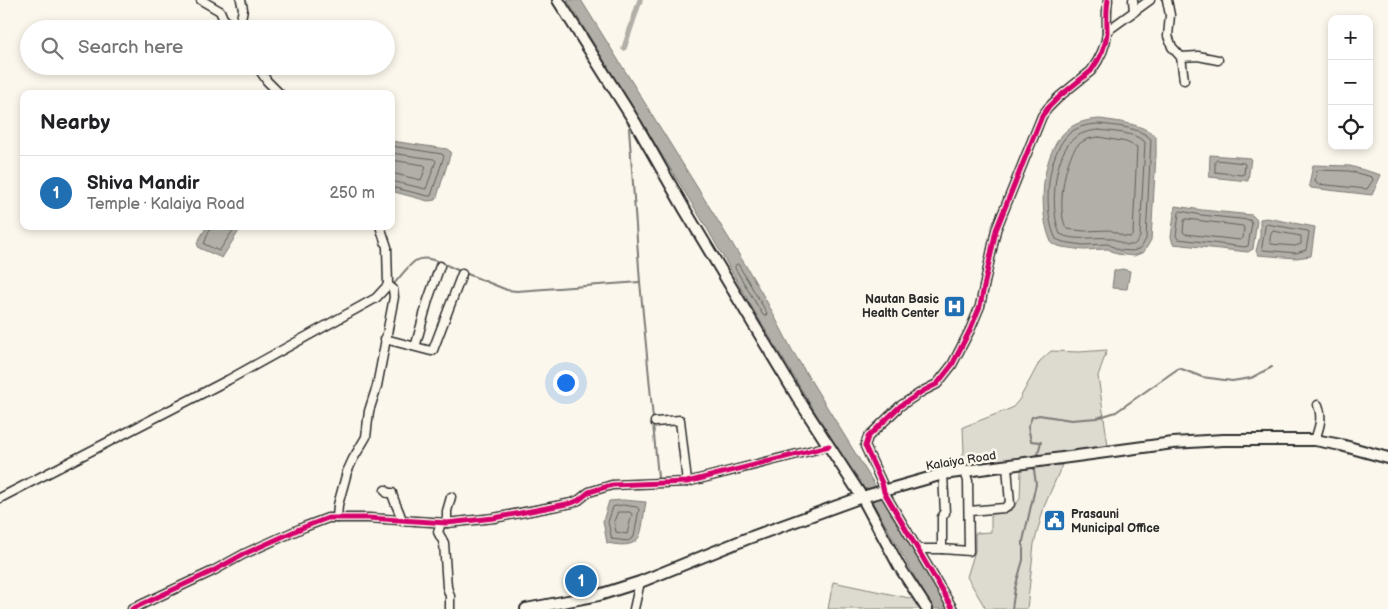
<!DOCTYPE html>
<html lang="en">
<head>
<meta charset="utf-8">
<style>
	:root { --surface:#fff; --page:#f2f2f2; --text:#202124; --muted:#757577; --line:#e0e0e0; --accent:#1f6fb2 }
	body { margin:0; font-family:"Balsamiq Sans",sans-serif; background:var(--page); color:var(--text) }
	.controls { position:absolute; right:15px; top:15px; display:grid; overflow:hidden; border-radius:10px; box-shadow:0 2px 8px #0003 }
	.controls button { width:45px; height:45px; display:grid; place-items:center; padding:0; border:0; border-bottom:1px solid var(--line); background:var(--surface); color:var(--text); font:25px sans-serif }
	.you { position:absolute; left:565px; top:382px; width:18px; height:18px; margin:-12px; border:4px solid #fff; border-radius:50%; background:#1a73e8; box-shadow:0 0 0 8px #1a73e833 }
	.badge { display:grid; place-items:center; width:32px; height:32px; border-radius:50%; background:var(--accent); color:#fff; font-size:16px; font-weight:700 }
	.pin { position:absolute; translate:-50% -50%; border:2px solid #fff; box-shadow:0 1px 5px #0006 }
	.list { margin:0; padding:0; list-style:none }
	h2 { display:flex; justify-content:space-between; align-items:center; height:65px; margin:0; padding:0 20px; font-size:21px }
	h2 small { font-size:16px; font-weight:400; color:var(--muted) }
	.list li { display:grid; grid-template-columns:32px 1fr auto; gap:15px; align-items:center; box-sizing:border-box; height:75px; padding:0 20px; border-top:1px solid var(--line) }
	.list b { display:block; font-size:19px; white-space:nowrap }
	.list p { margin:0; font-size:16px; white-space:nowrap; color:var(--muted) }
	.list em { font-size:16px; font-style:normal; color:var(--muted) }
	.icon { flex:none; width:28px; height:28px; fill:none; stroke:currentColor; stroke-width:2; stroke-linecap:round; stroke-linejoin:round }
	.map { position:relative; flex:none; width:1388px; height:609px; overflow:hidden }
	.search { position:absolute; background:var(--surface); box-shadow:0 2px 8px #0003; left:20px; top:20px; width:375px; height:55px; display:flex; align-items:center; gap:12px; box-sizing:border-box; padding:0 18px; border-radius:28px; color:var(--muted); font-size:19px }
	.panel { position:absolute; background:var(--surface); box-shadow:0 2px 8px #0003; left:20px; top:90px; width:375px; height:140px; border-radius:10px }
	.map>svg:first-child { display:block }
	.green { fill:#dddad0; stroke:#84827e }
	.water { fill:#b1afa7; stroke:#7b7a75 }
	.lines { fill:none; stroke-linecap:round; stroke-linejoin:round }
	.shore { stroke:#61605d; stroke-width:1 }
	.stream { stroke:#7b7a75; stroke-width:2 }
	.canal { stroke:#b1afa7; stroke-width:5.5 }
	.minor-casing { stroke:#2b2b2b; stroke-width:11 }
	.major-casing { stroke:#2b2b2b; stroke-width:14 }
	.minor { stroke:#fbf7ec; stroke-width:8 }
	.major { stroke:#fbf7ec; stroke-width:10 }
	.cycleway-casing { stroke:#fbf7ec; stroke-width:8 }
	.cycleway { stroke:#d6006c; stroke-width:5 }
	.labels { text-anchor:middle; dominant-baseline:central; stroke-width:5; stroke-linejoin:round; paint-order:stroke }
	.poi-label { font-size:12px; font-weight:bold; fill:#2b2b2b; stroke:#fbf7ec; text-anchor:end }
	.street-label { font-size:12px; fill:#2b2b2b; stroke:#fbf7ec }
</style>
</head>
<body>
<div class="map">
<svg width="1388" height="609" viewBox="0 0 1388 609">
	<rect width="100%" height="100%" fill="#fbf7ec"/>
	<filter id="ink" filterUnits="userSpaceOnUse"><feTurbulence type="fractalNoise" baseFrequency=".02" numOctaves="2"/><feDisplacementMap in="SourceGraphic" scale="10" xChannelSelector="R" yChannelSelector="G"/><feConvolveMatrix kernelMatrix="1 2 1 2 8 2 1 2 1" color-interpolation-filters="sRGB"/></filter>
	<g filter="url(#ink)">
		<g class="green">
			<polygon points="1107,350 1098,376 1108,446 1077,452 954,469 964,452 963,427 1012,408 1019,400 1040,361 1051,351 1079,352"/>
			<polygon points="1062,465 1044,507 1034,544 1027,609 986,609 967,577 975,551 975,533 991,532 991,512 1010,511 1020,499 1021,470 1039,466"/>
			<polygon points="833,582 914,599 920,609 828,609"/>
		</g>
		<g class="water">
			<polygon points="567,0 581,0 746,266 767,302 792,350 951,609 933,609 872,501 835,445 750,304 708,230"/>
			<path d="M1100,119C1120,122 1140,123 1156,136V155L1151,240L1144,252L1134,256L1117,254L1108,249L1083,250L1062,247L1052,244C1038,215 1040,160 1062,135C1072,123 1085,120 1100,119Z"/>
			<polygon points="391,141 447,149 451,152 436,200 428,201 391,191"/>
			<polygon points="1210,155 1251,158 1248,181 1209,177"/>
			<polygon points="1313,165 1350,166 1381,175 1372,195 1311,188 1309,185"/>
			<polygon points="1175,206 1202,210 1252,215 1257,220 1253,249 1248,252 1173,244 1171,237"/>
			<polygon points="1267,218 1315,227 1311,256 1296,258 1258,255 1256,251 1260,236 1260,219"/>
			<polygon points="207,226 242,226 222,258 199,248 197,243"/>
			<polygon points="1122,269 1130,271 1127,289 1112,288 1114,271"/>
			<path d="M623,500L646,502C640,533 646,551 607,543L603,521L609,501Z"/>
		</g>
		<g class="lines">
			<g class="shore">
				<path d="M1100,124C1116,126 1139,127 1151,139L1146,239L1141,248L1133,251L1119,250L1108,244L1083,245L1063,242L1056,239C1043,213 1046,161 1065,138C1074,127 1087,124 1100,124Z"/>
				<path d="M1099,130C1113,132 1134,132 1145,142L1140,237C1138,240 1137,244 1132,245C1122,246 1117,239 1109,238C1093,236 1075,242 1060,234C1050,211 1053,160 1071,141C1079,133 1088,131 1099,130Z"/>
				<path d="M1099,137L1126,142L1137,147L1133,234L1131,237L1123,236L1110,230L1084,231L1067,229C1056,214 1064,160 1077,146C1084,139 1090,138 1099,137Z"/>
				<polyline points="391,146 442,154 444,156 431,196 428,196 391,187"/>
				<polyline points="391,153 434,159 436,161 426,189 391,181"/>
				<polyline points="391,160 424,165 426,167 421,180 391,173"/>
				<polygon points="1217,160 1244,163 1245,165 1244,174 1241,175 1215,172 1215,162"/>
				<polygon points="1319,170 1349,171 1372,177 1373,180 1367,189 1317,184 1315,181 1317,172"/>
				<polygon points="1181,211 1201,215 1250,220 1252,223 1248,246 1245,247 1178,239 1176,236 1179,213"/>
				<polygon points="1187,219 1243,226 1244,228 1243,238 1240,240 1185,234 1183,232 1184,221"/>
				<polygon points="1266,224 1308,231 1309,233 1306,250 1296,253 1263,250 1262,248"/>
				<polyline points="211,226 204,244 219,251 236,226"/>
				<path d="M1273,231L1301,236V244L1295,246L1271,244C1269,242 1270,233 1273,231Z"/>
				<polygon points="738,264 767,313 766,316 763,315 735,268 735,266"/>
				<polygon points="623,505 637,507 639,509 634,537 628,541 612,539 608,522 613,507"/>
				<polygon points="618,512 630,512 632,514 627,534 616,532 614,522"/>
			</g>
			<g class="stream">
				<polyline points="629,128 640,282 653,419"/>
				<polyline points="465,273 507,290 517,291 640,282"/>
				<path d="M393,285C400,277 407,267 415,261C427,253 449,267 460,271"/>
				<polyline points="339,323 376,302"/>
				<polyline points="653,424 658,477"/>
				<polyline points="1037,457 1041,442 1031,441 1028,427 1032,417 1039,415 1071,420 1097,418 1116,412 1179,368 1202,377 1232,381 1251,378 1272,367"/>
				<polyline points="1012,609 1015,588 1023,560 1023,541 1036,484 1034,470 1035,464"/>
			</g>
			<polyline class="canal" points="624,48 640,0"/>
			<defs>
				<g id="minor">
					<polyline points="201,0 220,11 223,18 234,29"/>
					<polyline points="1133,0 1134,12"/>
					<polyline points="1167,0 1170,15 1168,36 1172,47 1181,57 1184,80"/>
					<polyline points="239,29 243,9 241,0"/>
					<polyline points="1107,31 1150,0"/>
					<polyline points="1181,57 1198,56 1218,60"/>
					<polyline points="257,66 267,81 280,94"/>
					<polyline points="385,339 431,351 433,350 462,274"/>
					<polyline points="414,346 416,344 428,300 440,266"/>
					<polyline points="655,422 680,420 687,482"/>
					<path d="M1315,440C1319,428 1323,418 1318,405"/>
					<polyline points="943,474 945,513 942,517 942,549 969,551 968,481 965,472"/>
					<path d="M385,490L387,493H392C394,503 400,511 402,521"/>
					<polyline points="0,498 228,380 376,298 388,285 387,247 380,226"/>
					<polyline points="969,511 1004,508 1010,504 1007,466"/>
					<polyline points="337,518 338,505 347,472 353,459 366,437 369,411 377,386 394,297 393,289 388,285"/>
					<polyline points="441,523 438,532 444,543 447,587 450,596 450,609"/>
					<polyline points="447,523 447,511 451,497"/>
					<polyline points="918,549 942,549"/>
					<polyline points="132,609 213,571 244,554 304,527 328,518 368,518 447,523 494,518 572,503 579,500 589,492 612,485 687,482 829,446"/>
					<polyline points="634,609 640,582"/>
					<path d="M953,609L884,492L882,483L865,446L868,437L900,406L923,391L937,384L952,365L970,330L980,306L996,230L1042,116L1048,108L1060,96L1091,71C1099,60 1106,46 1107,33C1107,22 1106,11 1108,0"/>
				</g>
				<g id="major">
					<polyline points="558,0 636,124 685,210 799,400 862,497 899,566 927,609"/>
					<polyline points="526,609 599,595 640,582 746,539 862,497 943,474 1173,443 1223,440 1315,440 1341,445 1388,458"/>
				</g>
			</defs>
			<use href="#minor" class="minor-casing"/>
			<use href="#major" class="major-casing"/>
			<use href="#minor" class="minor"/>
			<use href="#major" class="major"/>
			<defs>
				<g id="cycleway">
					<polyline points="132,609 213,571 244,554 304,527 328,518 368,518 447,523 494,518 572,503 579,500 589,492 612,485 687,482 829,446"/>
					<path d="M953,609L884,492L882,483L865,446L868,437L900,406L923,391L937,384L952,365L970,330L980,306L996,230L1042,116L1048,108L1060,96L1091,71C1099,60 1106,46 1107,33C1107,22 1106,11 1108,0"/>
				</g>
			</defs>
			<use href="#cycleway" class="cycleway-casing"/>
			<use href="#cycleway" class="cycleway"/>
		</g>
	</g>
	<defs>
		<symbol id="hospital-square" viewBox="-11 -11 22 22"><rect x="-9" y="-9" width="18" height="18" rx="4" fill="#1f6fb2" stroke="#fbf7ec"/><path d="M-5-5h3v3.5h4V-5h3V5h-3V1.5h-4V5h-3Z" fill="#fff"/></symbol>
		<symbol id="civic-square" viewBox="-11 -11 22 22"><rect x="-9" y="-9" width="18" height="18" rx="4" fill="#1f6fb2" stroke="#fbf7ec"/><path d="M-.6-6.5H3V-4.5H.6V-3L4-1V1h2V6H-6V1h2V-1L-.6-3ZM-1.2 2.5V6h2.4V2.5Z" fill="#fff"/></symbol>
	</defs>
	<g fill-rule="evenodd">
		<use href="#hospital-square" x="942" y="294" width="25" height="25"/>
		<use href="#civic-square" x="1042" y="508" width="25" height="25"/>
	</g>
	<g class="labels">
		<g class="poi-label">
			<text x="939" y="299">Nautan Basic<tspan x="939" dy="14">Health Center</tspan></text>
			<text x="1071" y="514" text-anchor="start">Prasauni<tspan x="1071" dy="14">Municipal Office</tspan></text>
		</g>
		<g class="street-label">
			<text transform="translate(961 461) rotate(-9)">Kalaiya Road</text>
		</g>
	</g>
</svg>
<div class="controls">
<button>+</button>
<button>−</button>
<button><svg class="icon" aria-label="locate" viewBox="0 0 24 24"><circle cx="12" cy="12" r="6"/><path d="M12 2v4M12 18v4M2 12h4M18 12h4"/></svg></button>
</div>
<div class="you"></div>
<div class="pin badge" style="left:581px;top:581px">1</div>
<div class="search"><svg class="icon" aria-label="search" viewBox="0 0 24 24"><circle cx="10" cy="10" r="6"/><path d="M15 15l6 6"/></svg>Search here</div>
<section class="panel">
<h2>Nearby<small></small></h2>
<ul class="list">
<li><span class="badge">1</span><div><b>Shiva Mandir</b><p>Temple · Kalaiya Road</p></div><em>250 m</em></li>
</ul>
</section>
</div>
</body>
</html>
